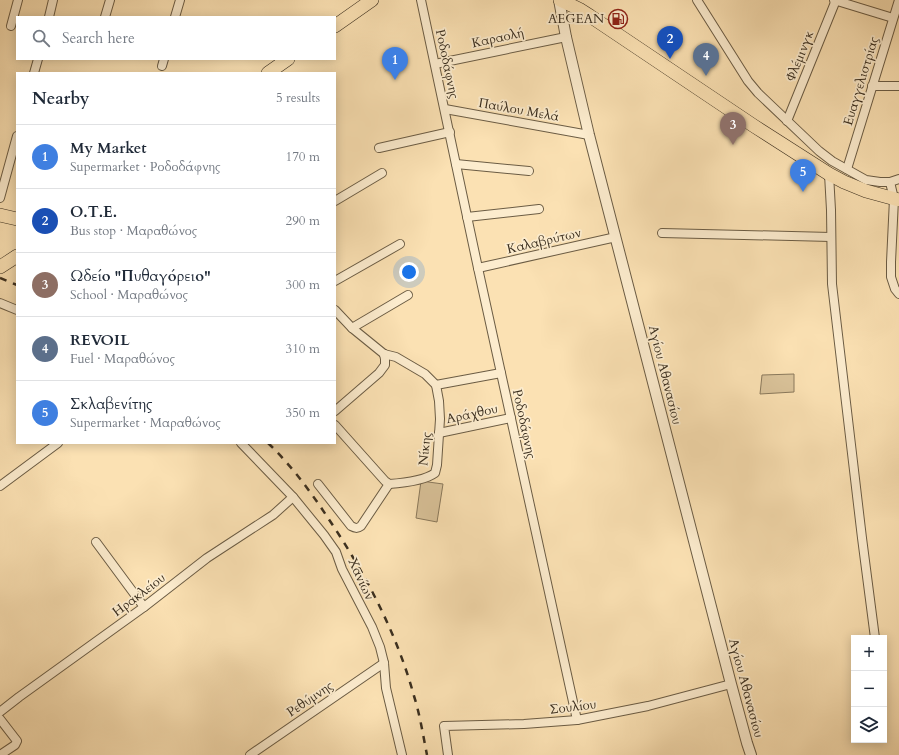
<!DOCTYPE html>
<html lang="en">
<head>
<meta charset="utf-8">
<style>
	:root { --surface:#fff; --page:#f2f2f3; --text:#1f2937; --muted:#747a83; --line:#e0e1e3; --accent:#ea580c }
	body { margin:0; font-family:Cardo,serif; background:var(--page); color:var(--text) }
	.controls { position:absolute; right:12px; bottom:12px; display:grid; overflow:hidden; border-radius:0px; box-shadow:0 2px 10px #0003 }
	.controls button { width:36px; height:36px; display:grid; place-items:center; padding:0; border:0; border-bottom:1px solid var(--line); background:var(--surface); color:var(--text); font:20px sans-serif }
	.you { position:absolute; left:409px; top:272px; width:14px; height:14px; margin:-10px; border:3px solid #fff; border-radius:50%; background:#1a73e8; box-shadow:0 0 0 6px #1a73e833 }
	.badge { display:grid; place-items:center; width:26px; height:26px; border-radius:50%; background:var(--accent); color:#fff; font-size:13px; font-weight:700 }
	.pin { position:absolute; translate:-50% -33px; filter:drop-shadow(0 1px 2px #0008) }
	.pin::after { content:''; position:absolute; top:21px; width:14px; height:12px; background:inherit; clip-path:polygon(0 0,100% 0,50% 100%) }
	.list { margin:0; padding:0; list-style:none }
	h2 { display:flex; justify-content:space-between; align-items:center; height:52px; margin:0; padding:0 16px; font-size:17px }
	h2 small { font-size:13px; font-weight:400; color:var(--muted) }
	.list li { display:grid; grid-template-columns:26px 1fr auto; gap:12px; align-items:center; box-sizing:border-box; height:64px; padding:0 16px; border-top:1px solid var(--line) }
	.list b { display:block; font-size:15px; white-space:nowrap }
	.list p { margin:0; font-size:13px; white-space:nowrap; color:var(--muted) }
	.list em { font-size:13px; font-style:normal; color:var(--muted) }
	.icon { flex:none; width:22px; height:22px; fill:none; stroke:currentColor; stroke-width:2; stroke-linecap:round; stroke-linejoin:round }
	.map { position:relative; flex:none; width:899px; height:755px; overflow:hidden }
	.search { position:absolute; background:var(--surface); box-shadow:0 2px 10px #0003; left:16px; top:16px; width:320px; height:44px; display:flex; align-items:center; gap:10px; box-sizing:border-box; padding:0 14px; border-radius:0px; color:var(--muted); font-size:15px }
	.panel { position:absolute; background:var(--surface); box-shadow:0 2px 10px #0003; left:16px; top:72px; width:320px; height:372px; border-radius:0px }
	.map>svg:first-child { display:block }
	.green { fill:#dac39a; stroke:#8a795c }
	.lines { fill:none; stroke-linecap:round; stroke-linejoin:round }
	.minor-casing { stroke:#6b5c44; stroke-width:10 }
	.tertiary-casing { stroke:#6b5c44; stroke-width:12 }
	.primary-casing { stroke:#3b2f1f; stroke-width:14 }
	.minor { stroke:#fcecce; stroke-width:8 }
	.tertiary { stroke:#fcecce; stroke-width:10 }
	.primary { stroke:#fbe1b3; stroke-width:13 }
	.rail { stroke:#3b2f1f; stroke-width:2.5; stroke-dasharray:7 7; stroke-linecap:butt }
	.labels { text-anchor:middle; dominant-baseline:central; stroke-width:3.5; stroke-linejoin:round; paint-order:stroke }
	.poi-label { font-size:13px; fill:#3b2f1f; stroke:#fcecce; text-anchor:end }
	.street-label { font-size:13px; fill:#3b2f1f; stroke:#fcecce }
</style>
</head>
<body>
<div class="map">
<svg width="899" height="755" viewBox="0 0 899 755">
	<rect width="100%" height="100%" fill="#fbe1b3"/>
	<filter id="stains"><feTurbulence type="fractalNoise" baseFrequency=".005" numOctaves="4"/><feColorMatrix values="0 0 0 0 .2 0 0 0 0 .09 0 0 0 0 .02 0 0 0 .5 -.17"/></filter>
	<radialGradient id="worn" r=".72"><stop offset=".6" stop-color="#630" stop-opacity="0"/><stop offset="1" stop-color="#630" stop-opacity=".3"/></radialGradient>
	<g class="green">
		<polygon points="794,374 794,392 760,394 762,375"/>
		<polygon points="421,481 443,484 437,522 416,518"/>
	</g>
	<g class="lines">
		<defs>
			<g id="minor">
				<polyline points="421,0 478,268 577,720"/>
				<polyline points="697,0 748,81 758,93 819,151 832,161 866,180 880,182 890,182 894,199 891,262 891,277 895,289 899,294"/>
				<polyline points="834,0 893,18"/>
				<polyline points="49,17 53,0"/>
				<polyline points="105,17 110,0"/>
				<polyline points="175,17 180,0"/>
				<polyline points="11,26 18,0"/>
				<polyline points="435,64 566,37"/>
				<polyline points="162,66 164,59"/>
				<polyline points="34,73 38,59"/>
				<polyline points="872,86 899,86"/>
				<polyline points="445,109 589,135"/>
				<polyline points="787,121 836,0"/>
				<polyline points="379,148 450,132"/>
				<polyline points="456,164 529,171"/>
				<polyline points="847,169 899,0"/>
				<polyline points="829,174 831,210 832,284 862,538 875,638"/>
				<polyline points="890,182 899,179"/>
				<polyline points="0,198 17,136"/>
				<polyline points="335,201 382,173"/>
				<polyline points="467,217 539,209"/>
				<polyline points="662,233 831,237"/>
				<polyline points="478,268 616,237"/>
				<polyline points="335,281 400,244"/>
				<polyline points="0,303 17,310"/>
				<polyline points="335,310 352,328 384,354"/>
				<polyline points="352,328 408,295"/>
				<polyline points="436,385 501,373"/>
				<polyline points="335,411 379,373 385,365 385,359 384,354"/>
				<path d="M335,425L385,481L389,484C403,483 424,481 435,473L437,465L440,419L439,401L436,385L425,374L396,357L384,354"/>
				<polyline points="439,433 511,418"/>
				<polyline points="241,443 293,497 324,535 336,552 342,569 372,627 380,647 384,663 386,688 402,755"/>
				<path d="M318,484L351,526C355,528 357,529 361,526L389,484"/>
				<polyline points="0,486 58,443"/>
				<polyline points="96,542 144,607"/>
				<polyline points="0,712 1,711 19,697 144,607 207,558 273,515 293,497"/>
				<polyline points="0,719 17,741 15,745 0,755"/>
				<polyline points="250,755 384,663"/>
				<polyline points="448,755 444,726 524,724 577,720 648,706 731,684"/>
			</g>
			<polyline id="tertiary" points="559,0 566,37 589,135 731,684 747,743 751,755"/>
			<g id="primary">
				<polyline points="560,0 579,9 590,16 754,126 829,174 844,182 866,191 899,200"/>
				<polyline points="335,26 372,0"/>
				<polyline points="268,73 288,59"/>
				<polyline points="0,215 17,219"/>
				<polyline points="0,267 17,256"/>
			</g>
		</defs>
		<use href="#minor" class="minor-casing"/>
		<use href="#tertiary" class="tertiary-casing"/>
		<use href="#primary" class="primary-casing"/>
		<use href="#minor" class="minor"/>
		<use href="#tertiary" class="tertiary"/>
		<use href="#primary" class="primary"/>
		<g class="rail">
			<polyline points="0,278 17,285"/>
			<path d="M268,443C293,467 313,495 332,524C367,577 397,634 414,696C420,715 423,735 427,755"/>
		</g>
	</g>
	<defs>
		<symbol id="fuel-ring" viewBox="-11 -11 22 22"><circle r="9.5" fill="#fcecce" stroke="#8f2418" stroke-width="1.5"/><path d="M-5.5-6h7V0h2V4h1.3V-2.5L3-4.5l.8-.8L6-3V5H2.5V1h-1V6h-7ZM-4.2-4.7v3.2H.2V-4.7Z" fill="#8f2418"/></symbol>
	</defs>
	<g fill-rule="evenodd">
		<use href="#fuel-ring" x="607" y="8" width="22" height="22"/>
	</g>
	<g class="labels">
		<g class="poi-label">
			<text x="604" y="19">AEGEAN</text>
		</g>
		<g class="street-label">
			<text transform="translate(498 38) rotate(-12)">Καραολή</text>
			<text transform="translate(800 56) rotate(-68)">Φλέμινγκ</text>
			<text transform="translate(447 64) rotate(78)">Ροδοδάφνης</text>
			<text transform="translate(861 81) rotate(-73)">Ευαγγελιστρίας</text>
			<text transform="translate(519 110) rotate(10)">Παύλου Μελά</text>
			<text transform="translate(544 241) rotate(-13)">Καλαβρύτων</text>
			<text transform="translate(665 375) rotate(76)">Αγίου Αθανασίου</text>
			<text transform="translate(472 414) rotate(-12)">Αράχθου</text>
			<text transform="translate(524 424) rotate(78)">Ροδοδάφνης</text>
			<text transform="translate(425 449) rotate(-84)">Νίκης</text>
			<text transform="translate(361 579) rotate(65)">Χανίων</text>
			<text transform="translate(139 595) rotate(-37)">Ηρακλείου</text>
			<text transform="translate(746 688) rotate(75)">Αγίου Αθανασίου</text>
			<text transform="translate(310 699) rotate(-34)">Ρεθύμνης</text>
			<text transform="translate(573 707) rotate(-7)">Σουλίου</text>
		</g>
	</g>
	<rect width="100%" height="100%" filter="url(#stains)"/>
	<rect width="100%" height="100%" fill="url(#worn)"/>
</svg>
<div class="controls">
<button>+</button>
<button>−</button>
<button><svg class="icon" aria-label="layers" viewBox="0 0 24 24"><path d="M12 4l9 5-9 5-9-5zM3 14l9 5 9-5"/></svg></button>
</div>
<div class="you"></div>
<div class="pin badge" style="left:395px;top:80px;background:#3f7fe0">1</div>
<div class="pin badge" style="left:670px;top:59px;background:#1a4fb4">2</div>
<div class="pin badge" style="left:733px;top:145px;background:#8d6e63">3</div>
<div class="pin badge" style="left:706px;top:76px;background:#5c6f8a">4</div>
<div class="pin badge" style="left:803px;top:192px;background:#3f7fe0">5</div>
<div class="search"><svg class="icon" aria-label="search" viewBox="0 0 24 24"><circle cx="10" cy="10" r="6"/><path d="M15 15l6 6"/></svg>Search here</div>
<section class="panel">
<h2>Nearby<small>5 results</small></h2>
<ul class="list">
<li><span class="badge" style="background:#3f7fe0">1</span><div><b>My Market</b><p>Supermarket · Ροδοδάφνης</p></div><em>170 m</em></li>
<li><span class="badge" style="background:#1a4fb4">2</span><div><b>Ο.Τ.Ε.</b><p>Bus stop · Μαραθώνος</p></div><em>290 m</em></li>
<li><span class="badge" style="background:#8d6e63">3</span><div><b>Ωδείο &quot;Πυθαγόρειο&quot;</b><p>School · Μαραθώνος</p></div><em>300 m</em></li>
<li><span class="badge" style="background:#5c6f8a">4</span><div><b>REVOIL</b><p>Fuel · Μαραθώνος</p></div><em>310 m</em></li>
<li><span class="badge" style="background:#3f7fe0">5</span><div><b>Σκλαβενίτης</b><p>Supermarket · Μαραθώνος</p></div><em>350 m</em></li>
</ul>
</section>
</div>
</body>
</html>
